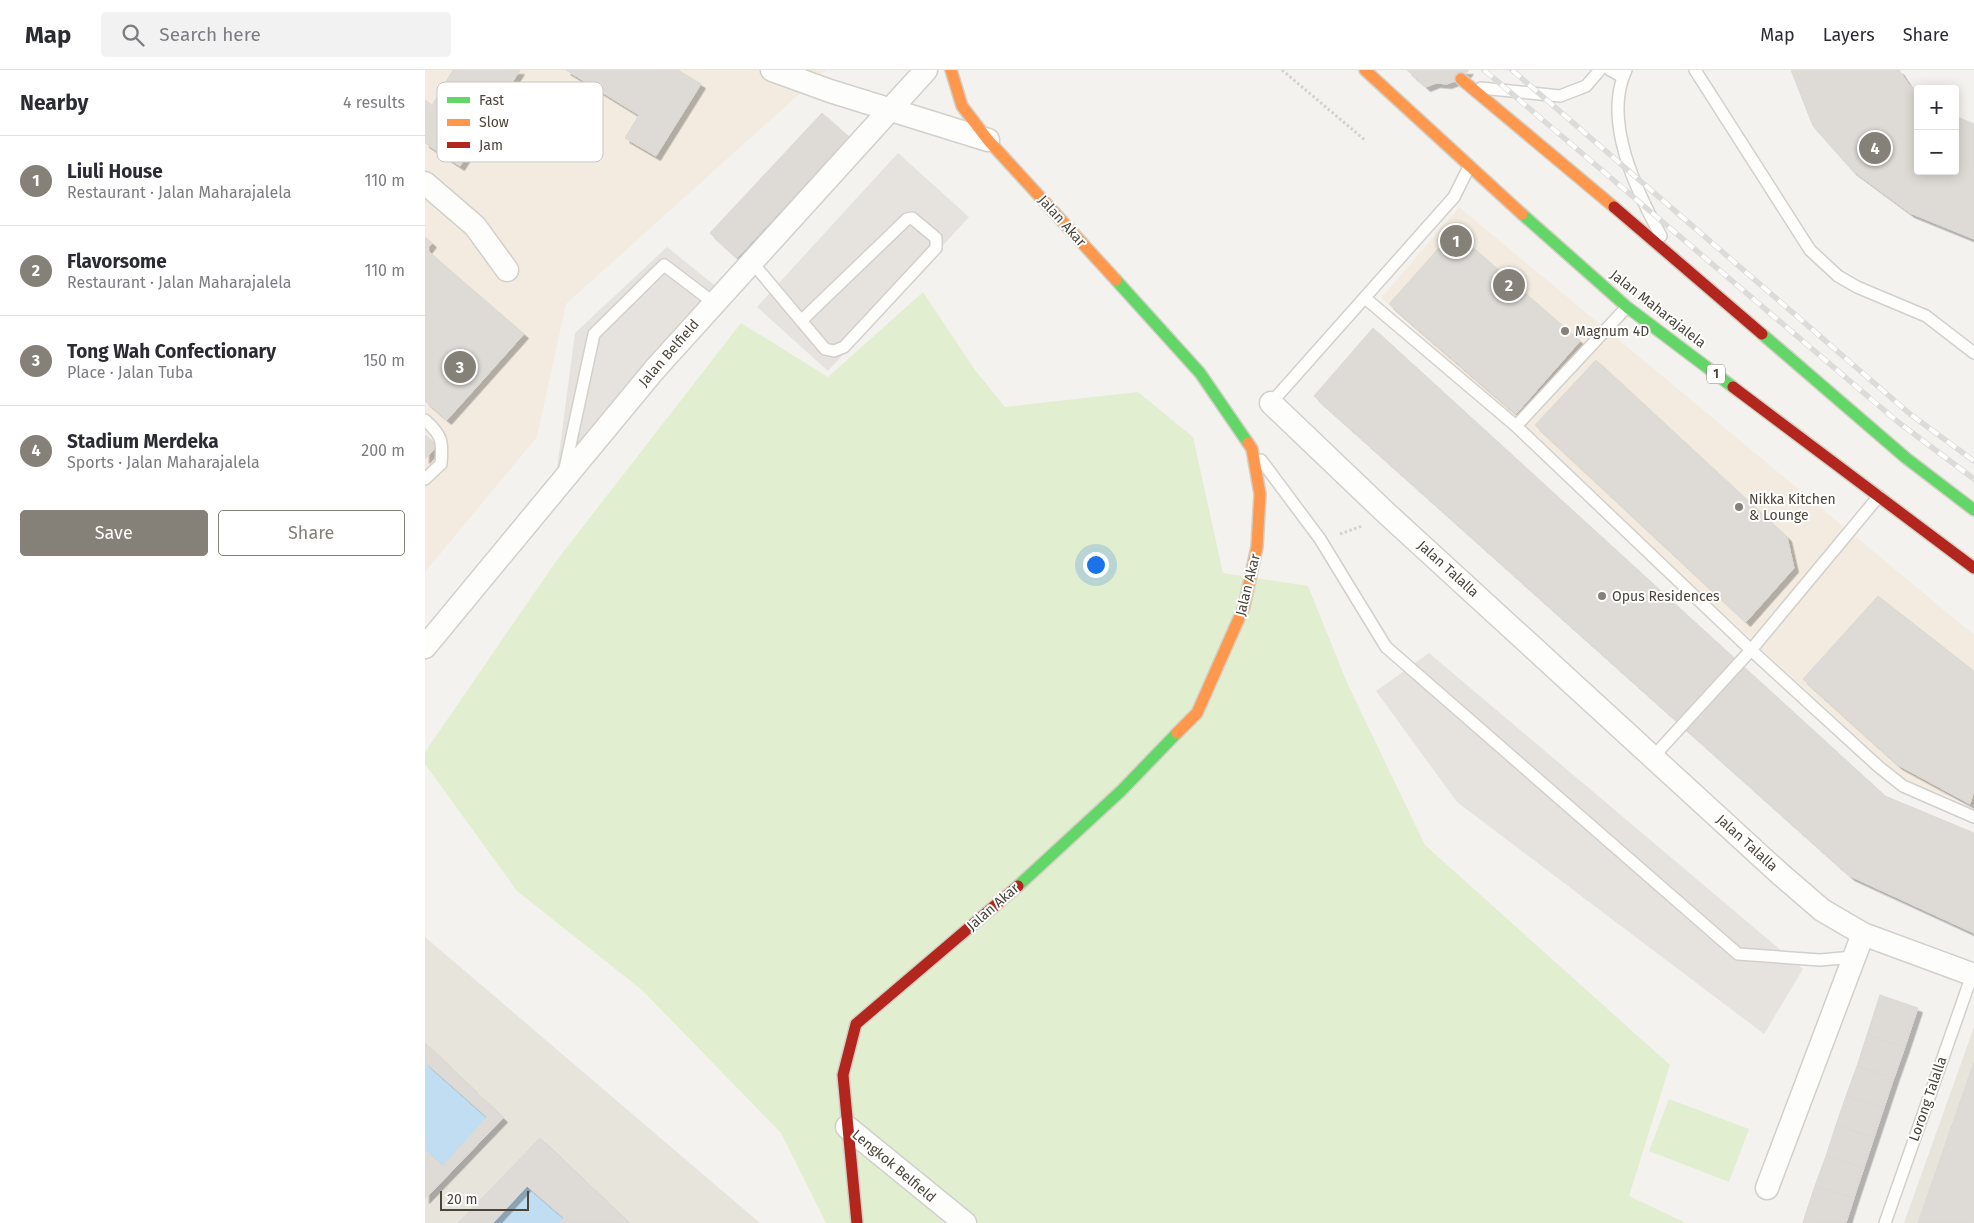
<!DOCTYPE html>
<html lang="en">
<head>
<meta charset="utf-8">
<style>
	:root { --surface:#fff; --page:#f2f2f3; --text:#2b2b33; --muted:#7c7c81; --line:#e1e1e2; --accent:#868178 }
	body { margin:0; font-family:"Fira Sans",sans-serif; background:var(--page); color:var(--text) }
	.controls { position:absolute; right:15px; top:15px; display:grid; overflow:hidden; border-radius:5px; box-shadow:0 2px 12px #0003 }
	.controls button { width:45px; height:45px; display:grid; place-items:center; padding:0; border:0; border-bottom:1px solid var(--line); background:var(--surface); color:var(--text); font:25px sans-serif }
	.scale { position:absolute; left:15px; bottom:12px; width:89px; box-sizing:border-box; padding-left:5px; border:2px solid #4b4439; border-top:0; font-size:14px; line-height:18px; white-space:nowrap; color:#4b4439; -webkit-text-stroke:4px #fff; paint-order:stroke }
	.you { position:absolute; left:670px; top:494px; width:18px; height:18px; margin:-12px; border:4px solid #fff; border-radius:50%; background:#1a73e8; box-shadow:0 0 0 8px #1a73e833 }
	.badge { display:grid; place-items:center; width:32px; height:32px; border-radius:50%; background:var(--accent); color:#fff; font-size:16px; font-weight:700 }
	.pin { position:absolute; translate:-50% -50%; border:2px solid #fff; box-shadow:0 1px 5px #0006 }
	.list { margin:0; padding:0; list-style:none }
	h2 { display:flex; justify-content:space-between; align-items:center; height:65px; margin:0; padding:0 20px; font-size:21px }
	h2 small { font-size:16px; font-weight:400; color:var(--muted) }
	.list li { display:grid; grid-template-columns:32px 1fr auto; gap:15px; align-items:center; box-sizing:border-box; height:90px; padding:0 20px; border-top:1px solid var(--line) }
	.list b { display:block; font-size:19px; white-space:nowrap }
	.list p { margin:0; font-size:16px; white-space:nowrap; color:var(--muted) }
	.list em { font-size:16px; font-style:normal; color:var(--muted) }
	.actions { display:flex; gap:10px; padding:15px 20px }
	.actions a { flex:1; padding:11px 0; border:1px solid var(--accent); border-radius:5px; text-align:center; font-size:18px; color:var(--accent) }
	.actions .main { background:var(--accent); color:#fff }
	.icon { flex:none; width:28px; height:28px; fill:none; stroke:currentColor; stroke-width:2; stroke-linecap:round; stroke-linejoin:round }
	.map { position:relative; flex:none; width:1549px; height:1153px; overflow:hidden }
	header { display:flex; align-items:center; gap:30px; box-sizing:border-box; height:70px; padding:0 25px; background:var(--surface); border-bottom:1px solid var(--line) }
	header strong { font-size:24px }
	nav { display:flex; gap:28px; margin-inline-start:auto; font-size:18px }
	.search { width:350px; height:45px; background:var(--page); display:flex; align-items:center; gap:12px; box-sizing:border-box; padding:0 18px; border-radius:5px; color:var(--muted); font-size:19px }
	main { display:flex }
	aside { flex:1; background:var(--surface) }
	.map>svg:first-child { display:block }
	.residential { fill:#e7e4dc }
	.commercial { fill:#f3ebdf }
	.green { fill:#e1eecf }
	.parking { fill:#e6e3df }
	.water { fill:#c0ddf1 }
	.building { fill:#dedbd6; stroke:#dcd9d4; filter:url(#shadow) }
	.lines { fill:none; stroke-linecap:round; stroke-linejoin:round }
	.lane-casing { stroke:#d2d0cb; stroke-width:14 }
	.street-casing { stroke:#d2d0cb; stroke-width:25 }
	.fast-casing { stroke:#d3cfc5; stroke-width:14 }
	.slow-casing { stroke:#d3cfc5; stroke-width:14 }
	.jam-casing { stroke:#d3cfc5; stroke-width:14 }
	.path { stroke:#d3d2cc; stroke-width:3; stroke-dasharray:2.5 2.5; stroke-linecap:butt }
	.lane { stroke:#fdfdfc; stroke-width:11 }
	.street { stroke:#fdfdfc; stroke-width:22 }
	.fast { stroke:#63d668; stroke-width:11 }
	.slow { stroke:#ff974d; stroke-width:11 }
	.jam { stroke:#b3261e; stroke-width:11 }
	.rail-casing { stroke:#dbdbda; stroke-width:5.5 }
	.rail { stroke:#fff; stroke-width:4; stroke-dasharray:11; stroke-linecap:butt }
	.poi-dot { fill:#868178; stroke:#fff; stroke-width:2 }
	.labels { text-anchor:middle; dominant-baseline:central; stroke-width:4; stroke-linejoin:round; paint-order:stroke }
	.shield { fill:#fff; stroke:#817c74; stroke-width:1 }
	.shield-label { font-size:12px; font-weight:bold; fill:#4b4439 }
	.street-label { font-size:14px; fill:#4b4439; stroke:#fff }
	.poi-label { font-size:14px; fill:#4b4439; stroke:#fff; text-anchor:start }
	.key { fill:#fff; stroke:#c9c7c4; stroke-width:1 }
	.key-label { font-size:14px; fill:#4b4439 }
</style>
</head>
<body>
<header>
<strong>Map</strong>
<div class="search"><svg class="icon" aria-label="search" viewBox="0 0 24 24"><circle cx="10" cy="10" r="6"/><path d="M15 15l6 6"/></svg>Search here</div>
<nav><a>Map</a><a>Layers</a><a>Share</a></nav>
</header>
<main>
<aside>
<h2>Nearby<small>4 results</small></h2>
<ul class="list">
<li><span class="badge">1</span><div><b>Liuli House</b><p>Restaurant · Jalan Maharajalela</p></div><em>110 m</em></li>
<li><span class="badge">2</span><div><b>Flavorsome</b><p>Restaurant · Jalan Maharajalela</p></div><em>110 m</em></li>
<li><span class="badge">3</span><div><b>Tong Wah Confectionary</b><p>Place · Jalan Tuba</p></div><em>150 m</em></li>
<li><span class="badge">4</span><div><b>Stadium Merdeka</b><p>Sports · Jalan Maharajalela</p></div><em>200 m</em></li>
</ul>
<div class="actions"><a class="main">Save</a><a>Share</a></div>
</aside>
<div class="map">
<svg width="1549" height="1153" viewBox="0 0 1549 1153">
	<defs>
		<filter id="shadow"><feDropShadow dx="4.5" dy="4.5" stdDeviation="0" flood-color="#0004"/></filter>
	</defs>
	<rect width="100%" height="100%" fill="#f4f2ee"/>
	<g class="residential">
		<polygon points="0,867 335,1153 0,1153"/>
		<polygon points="1549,957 1549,1153 1479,1153"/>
	</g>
	<g class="commercial">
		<polygon points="0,0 401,0 141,234 112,367 0,502"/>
		<polygon points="1034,137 1549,565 1549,736 1479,710 956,228"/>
	</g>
	<g class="green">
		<polygon points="498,222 550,300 580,337 713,322 768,367 798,503 883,516 923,615 1000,775 1245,995 1204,1126 1261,1153 401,1153 356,1063 217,920 92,821 0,694 0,682 132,490 316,253 403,307"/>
		<polygon points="1244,1029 1324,1059 1304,1112 1224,1081"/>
	</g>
	<g class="parking">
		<polygon points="473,83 544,147 403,301 332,237"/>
		<polygon points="242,177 293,218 131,406 150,263"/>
		<polygon points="1004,583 1378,899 1339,964 1032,732 951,621"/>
	</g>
	<g class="water">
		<polygon points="0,992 62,1047 18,1096 0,1080"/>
		<polygon points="102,1116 139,1148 134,1153 68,1153"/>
	</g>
	<g class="building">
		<polygon points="28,0 95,0 35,96 0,73 0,30 7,35"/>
		<polygon points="141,0 253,0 276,14 231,86 200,68 214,45"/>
		<polygon points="982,0 1044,0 1036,9 1022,14 1011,13 1001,17"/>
		<polygon points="1366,0 1474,0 1484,15 1493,23 1493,101 1530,101 1530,46 1549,54 1549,169 1485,143 1427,100 1388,56"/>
		<polygon points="397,43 424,67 312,188 285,163"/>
		<polygon points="1029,161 1155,271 1091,344 964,234"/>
		<polygon points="0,167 7,173 0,182"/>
		<polygon points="2,180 34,208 0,247 0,183"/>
		<polygon points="34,208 99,264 22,350 0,331 0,247"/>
		<polygon points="948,258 1460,726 1549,763 1549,863 1425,806 889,326"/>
		<polygon points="1171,290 1362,467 1369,498 1321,552 1110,355"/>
		<polygon points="0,365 12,376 0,389"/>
		<polygon points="1453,526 1549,601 1549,721 1545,734 1473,695 1378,609"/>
		<polygon points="1455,925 1493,938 1480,977 1442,965"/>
		<polygon points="1442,965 1480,977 1469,1008 1432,996"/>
		<polygon points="0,973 78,1048 0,1129 0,1080 18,1096 62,1047 0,992"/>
		<polygon points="1549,992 1549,1153 1493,1153"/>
		<polygon points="1432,996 1469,1008 1459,1038 1421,1026"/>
		<polygon points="1421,1026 1459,1038 1449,1068 1411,1055"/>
		<polygon points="1411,1055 1449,1068 1439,1098 1401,1086"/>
		<polygon points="115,1068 204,1153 134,1153 139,1148 102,1116 68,1153 33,1153"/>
		<polygon points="1401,1086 1439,1098 1429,1128 1390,1116"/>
		<polygon points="1390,1116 1429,1128 1421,1153 1403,1153 1380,1146"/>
		<polygon points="1380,1146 1403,1153 1378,1153"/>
	</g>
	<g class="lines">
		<defs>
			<g id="lane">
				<polyline points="1185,0 1198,7"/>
				<path d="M1201,0C1177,51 1212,122 1236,166"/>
				<polyline points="1270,0 1385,180 1413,206 1432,217 1501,246 1549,283"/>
				<polyline points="1056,18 1135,26 1161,16 1175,0"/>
				<polyline points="326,191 400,279 409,281 419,277 511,178 511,168 487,148 482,149 376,251"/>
				<polyline points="940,228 1091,356 1326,580 1454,697 1478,716 1549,747"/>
				<polyline points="846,333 1029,127 1044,97"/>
				<path d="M0,350C17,365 18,371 16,394L0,409"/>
				<polyline points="1091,356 1202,237"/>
				<polyline points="836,390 895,469 961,577 1313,884 1395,890 1429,887"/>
				<polyline points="139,403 169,264 239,195 289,233"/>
				<polyline points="1228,687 1326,580 1454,426"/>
				<polyline points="1460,1153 1547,905"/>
			</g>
			<g id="street">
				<polyline points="347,0 405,21 563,70"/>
				<polyline points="0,113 50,156 82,200"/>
				<polyline points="846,333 959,441 1353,802 1397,840 1438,864"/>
				<polyline points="0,577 230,299 501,0"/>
				<polyline points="422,1057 540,1153"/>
				<polyline points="1342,1118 1438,864 1549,905"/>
			</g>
			<g id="fast">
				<polyline points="1097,144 1202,237 1308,317"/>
				<polyline points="691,210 775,303 823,373"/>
				<polyline points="1337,264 1481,388 1549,440"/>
				<polyline points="593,816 696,721 752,663"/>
			</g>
			<g id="slow">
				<polyline points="526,0 537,36 563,70 691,210"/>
				<polyline points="940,0 1097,144"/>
				<polyline points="1036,9 1189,137"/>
				<polyline points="752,663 772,643 819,537 832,477 835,424 827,379 823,373"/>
			</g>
			<g id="jam">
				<polyline points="1189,137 1337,264"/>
				<polyline points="1308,317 1549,498"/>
				<polyline points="432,1153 418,1005 431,954 593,816"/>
			</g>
		</defs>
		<use href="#lane" class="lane-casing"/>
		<use href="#street" class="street-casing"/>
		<use href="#fast" class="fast-casing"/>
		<use href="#slow" class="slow-casing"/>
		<use href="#jam" class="jam-casing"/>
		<g class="path">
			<polyline points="857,0 941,71"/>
			<polyline points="915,464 937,456"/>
		</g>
		<use href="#lane" class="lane"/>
		<use href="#street" class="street"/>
		<use href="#fast" class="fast"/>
		<use href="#slow" class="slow"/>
		<use href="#jam" class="jam"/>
		<defs>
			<g id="rail">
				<polyline points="1059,0 1473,352 1549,409"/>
				<polyline points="1087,0 1485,344 1549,391"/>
			</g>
		</defs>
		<use href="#rail" class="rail-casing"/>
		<use href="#rail" class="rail"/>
	</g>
	<g class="poi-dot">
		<circle cx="1140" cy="261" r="5"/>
		<circle cx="1314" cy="437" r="5"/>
		<circle cx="1177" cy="526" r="5"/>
	</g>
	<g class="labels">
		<rect class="shield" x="1282" y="294.5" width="18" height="19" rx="4"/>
		<g class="shield-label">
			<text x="1291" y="304">1</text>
		</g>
		<g class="street-label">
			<text transform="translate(637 151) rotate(48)">Jalan Akar</text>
			<text transform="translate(1233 239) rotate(38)">Jalan Maharajalela</text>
			<text transform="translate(244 283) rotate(-49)">Jalan Belfield</text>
			<text transform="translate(1023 499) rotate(42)">Jalan Talalla</text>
			<text transform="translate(823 515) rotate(-76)">Jalan Akar</text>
			<text transform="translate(1322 773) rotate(42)">Jalan Talalla</text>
			<text transform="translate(568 837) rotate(-41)">Jalan Akar</text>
			<text transform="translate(1503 1029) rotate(-71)">Lorong Talalla</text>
			<text transform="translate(469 1096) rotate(40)">Lengkok Belfield</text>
		</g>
		<g class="poi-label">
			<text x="1150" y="261">Magnum 4D</text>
			<text x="1324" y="429">Nikka Kitchen<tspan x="1324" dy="16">&amp; Lounge</tspan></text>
			<text x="1187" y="526">Opus Residences</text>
		</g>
	</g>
	<rect x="12" y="12" width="166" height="80" rx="8" class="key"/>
	<rect x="22" y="27" width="23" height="6" fill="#63d668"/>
	<rect x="22" y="49" width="23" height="7" fill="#ff974d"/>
	<rect x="22" y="72" width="23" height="6" fill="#b3261e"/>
	<g class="key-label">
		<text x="54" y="35">Fast</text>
		<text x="54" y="57">Slow</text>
		<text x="54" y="80">Jam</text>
	</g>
</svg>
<div class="controls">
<button>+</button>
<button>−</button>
</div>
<div class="scale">20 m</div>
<div class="you"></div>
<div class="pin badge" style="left:1031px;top:171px">1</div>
<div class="pin badge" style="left:1084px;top:215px">2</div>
<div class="pin badge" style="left:35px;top:297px">3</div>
<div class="pin badge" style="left:1450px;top:78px">4</div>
</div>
</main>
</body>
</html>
